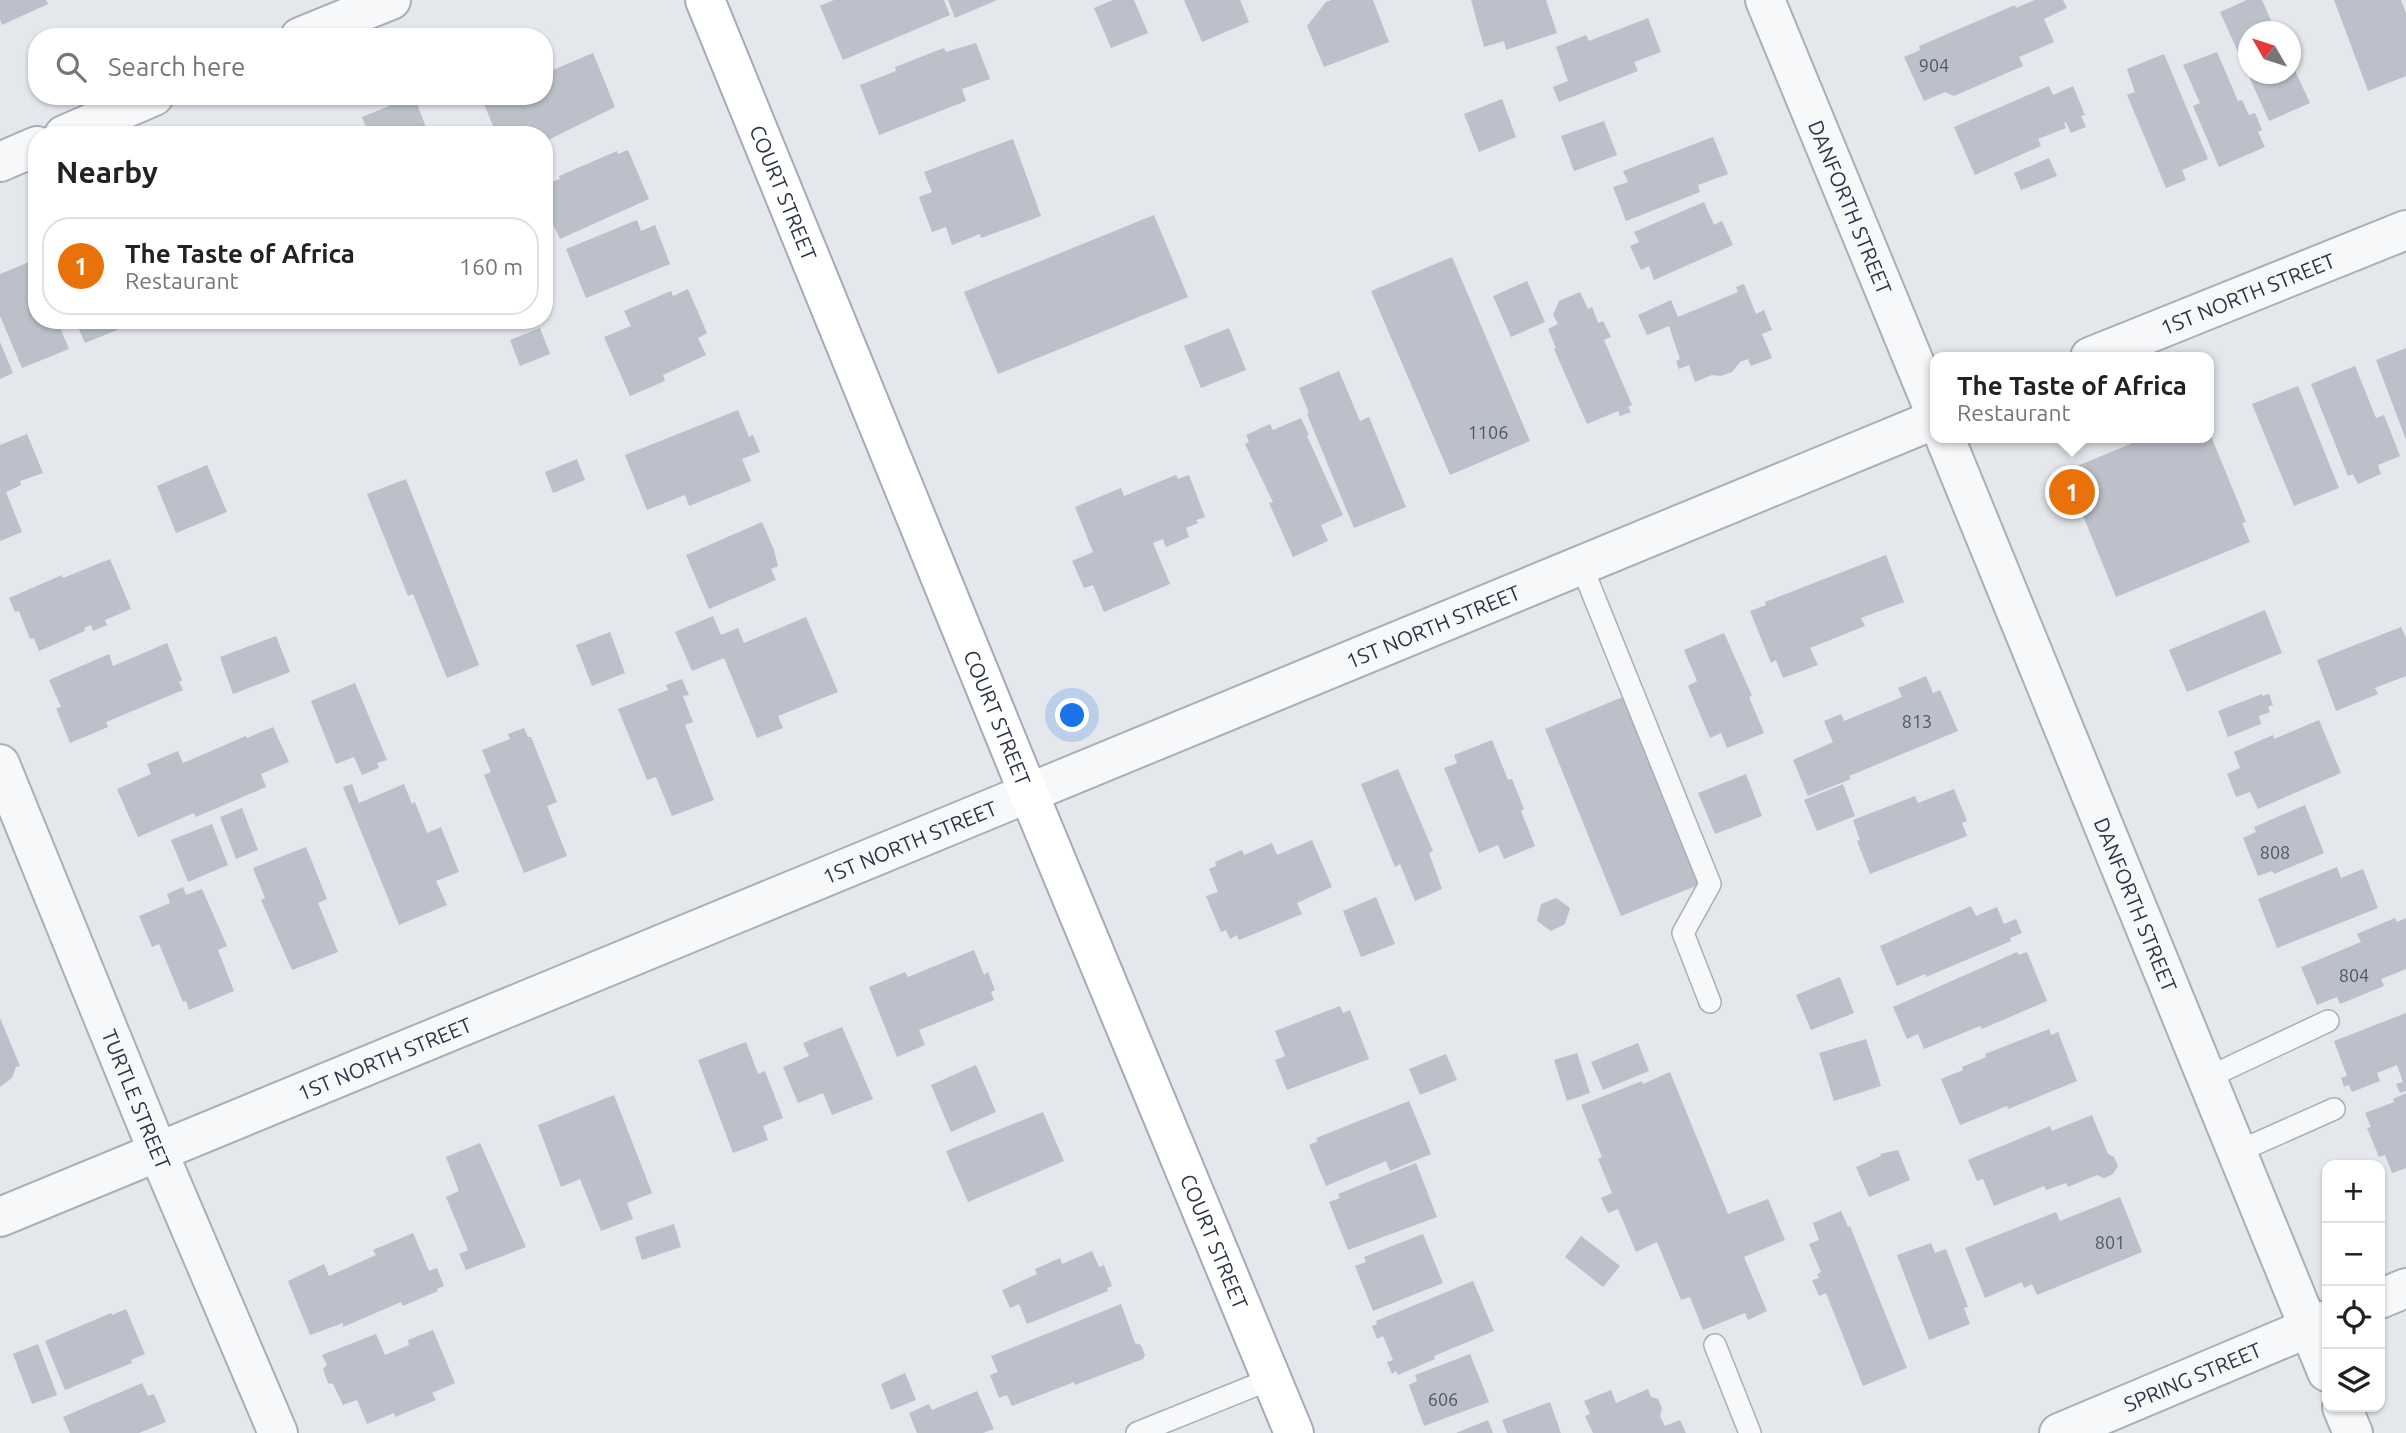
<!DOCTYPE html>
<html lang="en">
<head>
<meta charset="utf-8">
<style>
	:root { --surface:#fff; --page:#f2f2f2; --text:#222; --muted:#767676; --line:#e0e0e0; --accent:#ea580c }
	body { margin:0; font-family:Ubuntu,sans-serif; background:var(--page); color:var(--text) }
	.controls { position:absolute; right:21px; bottom:21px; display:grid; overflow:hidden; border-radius:14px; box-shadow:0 2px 5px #0004 }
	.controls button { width:63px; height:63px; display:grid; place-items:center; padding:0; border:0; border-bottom:2px solid var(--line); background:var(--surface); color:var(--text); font:35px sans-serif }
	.compass { position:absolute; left:2238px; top:21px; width:63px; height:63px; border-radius:50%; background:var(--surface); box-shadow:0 2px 5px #0004; rotate:309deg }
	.you { position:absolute; left:1073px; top:716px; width:24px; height:24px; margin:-18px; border:5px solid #fff; border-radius:50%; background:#1a73e8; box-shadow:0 0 0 10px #1a73e833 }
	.badge { display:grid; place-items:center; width:46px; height:46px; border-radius:50%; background:var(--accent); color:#fff; font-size:23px; font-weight:700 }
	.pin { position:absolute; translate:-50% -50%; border:4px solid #fff; box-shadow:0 2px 7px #0006 }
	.popup { position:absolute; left:1930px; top:352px; width:284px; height:91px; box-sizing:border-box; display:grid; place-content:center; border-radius:14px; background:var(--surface); filter:drop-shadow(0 2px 5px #0005); font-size:23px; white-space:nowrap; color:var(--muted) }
	.popup b { font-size:26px; color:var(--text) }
	.popup::after { content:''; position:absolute; left:50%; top:100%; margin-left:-14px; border:14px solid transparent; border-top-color:var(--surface) }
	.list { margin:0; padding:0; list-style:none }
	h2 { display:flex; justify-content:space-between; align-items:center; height:91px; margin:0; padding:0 28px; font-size:30px }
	h2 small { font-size:23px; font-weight:400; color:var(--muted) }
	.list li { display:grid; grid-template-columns:46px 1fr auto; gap:21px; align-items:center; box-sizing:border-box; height:98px; margin:0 14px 14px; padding:0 14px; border:2px solid var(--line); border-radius:28px }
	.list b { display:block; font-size:26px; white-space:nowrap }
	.list p { margin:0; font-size:23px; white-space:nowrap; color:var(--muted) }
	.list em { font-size:23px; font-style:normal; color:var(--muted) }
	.icon { flex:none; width:38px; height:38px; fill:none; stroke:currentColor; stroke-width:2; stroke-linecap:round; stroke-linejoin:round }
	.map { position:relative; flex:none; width:2406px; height:1433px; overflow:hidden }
	.search { position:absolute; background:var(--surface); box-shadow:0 2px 5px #0004; left:28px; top:28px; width:525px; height:77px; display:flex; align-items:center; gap:18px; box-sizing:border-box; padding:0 24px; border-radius:28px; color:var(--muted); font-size:26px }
	.panel { position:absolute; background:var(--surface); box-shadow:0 2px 5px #0004; left:28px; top:126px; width:525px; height:203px; border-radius:28px }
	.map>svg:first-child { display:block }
	.building { fill:#bbc0ca }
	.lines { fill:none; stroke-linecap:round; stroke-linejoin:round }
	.lane-casing { stroke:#a9aeb7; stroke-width:24 }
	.street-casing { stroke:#a9aeb7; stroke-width:42 }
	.primary-casing { stroke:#a3abb8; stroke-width:42 }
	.lane { stroke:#f7f8fa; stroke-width:21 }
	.street { stroke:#f7f8fa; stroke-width:38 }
	.primary { stroke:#fff; stroke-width:38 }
	.labels { text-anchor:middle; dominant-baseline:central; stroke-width:6; stroke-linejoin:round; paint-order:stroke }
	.number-label { font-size:18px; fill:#4f5766 }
	.street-label { font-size:21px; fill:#2b3445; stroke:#f4f6f9 }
</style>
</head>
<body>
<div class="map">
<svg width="2406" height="1433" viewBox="0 0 2406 1433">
	<rect width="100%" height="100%" fill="#e4e7ec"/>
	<g class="building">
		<polygon points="0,0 46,0 48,4 2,25 0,19"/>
		<polygon points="834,0 944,0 950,15 843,60 820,6"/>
		<polygon points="948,0 997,0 955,18"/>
		<polygon points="1113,0 1134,0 1148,33 1111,48 1094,8"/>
		<polygon points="1184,0 1240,0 1249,22 1202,42"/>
		<polygon points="1332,0 1373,0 1389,42 1324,67 1307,26 1326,2"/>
		<polygon points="1471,0 1546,0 1557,33 1506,50 1504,41 1484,47"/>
		<polygon points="2035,0 2063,0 2067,8 2044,19 2054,42 2019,57 2023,66 1954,96 1945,92 1924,101 1904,57 1920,50 1919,46 2015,5 2016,8"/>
		<polygon points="2247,0 2262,0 2276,32 2248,32 2248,74 2290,74 2290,60 2310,103 2269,121 2220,12"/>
		<polygon points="2334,0 2401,0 2406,13 2406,76 2368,91"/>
		<polygon points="1648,18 1661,52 1634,62 1638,71 1559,102 1553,87 1568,81 1556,47 1586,35 1589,41"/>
		<polygon points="976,43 990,79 962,89 966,101 879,135 860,85 896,71 895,67 944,48 946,52"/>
		<polygon points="2217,52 2238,101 2242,100 2249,115 2255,113 2262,130 2258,132 2265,147 2219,167 2193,106 2200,103 2183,65"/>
		<polygon points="593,53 615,107 544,142 544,135 491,135 489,130 494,128 483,102 498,96 544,96 544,62 549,60 553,70"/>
		<polygon points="2164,54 2208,159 2182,170 2186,180 2166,188 2127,95 2135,92 2127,69"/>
		<polygon points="2049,86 2053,95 2073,86 2085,115 2081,116 2086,127 2071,133 2066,122 2064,123 2066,128 2038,139 2041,146 1975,175 1954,127"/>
		<polygon points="414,96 429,135 369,135 362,117"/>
		<polygon points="1502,99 1516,137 1479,152 1464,114"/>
		<polygon points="1604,121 1617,155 1574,171 1561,136"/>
		<polygon points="1713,137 1728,174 1698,185 1700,192 1626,221 1613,187 1628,182 1623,171"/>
		<polygon points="1013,139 1041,216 981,238 980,234 952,245 946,227 932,232 919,197 932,192 924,172"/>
		<polygon points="628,150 649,199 560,239 552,222 544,226 544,185 560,179 559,176 617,151 618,154"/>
		<polygon points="2049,158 2057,176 2021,190 2014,173"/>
		<polygon points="1704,202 1714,225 1722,221 1733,245 1654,280 1649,266 1641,270 1630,246 1639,242 1634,232"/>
		<polygon points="1154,215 1188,297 998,374 964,292"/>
		<polygon points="637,220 641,231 655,225 670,264 586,298 566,249"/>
		<polygon points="1452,257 1530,441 1450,475 1371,291"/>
		<polygon points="29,262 33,272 37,270 37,320 57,320 69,349 22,368 0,316 0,274"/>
		<polygon points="1527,281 1545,322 1511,337 1493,296"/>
		<polygon points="1744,284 1756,314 1764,310 1772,330 1762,334 1772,358 1751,366 1748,359 1740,362 1732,372 1721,376 1712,375 1695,382 1689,365 1679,369 1676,361 1680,359 1669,326 1647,335 1638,315 1671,300 1678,317 1738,292 1736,287"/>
		<polygon points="688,289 707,333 698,338 706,355 663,375 665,381 630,396 604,337 631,326 624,311 671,291 673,296"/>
		<polygon points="1580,292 1588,309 1592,307 1598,323 1603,321 1611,337 1604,340 1632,405 1628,407 1631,412 1620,416 1618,411 1587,424 1554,349 1556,348 1548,329 1558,324 1553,315 1559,301"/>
		<polygon points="75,320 142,320 85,343"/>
		<polygon points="540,328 550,354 520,366 510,340"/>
		<polygon points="1229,328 1246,370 1201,388 1184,346"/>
		<polygon points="0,342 13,373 0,379"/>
		<polygon points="2406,348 2406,440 2376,360"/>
		<polygon points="2355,366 2376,418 2384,415 2400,456 2378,465 2381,474 2358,484 2353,474 2348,476 2311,384"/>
		<polygon points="1339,371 1360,421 1369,417 1406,507 1354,528 1307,414 1309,413 1299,388"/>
		<polygon points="2298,386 2339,488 2294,506 2252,404"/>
		<polygon points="738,410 749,437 753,435 760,452 742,459 751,481 689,506 685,495 647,510 625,455"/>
		<polygon points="1301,418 1309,435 1307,436 1343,515 1321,525 1328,541 1293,557 1269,503 1273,502 1245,444 1249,442 1246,435 1270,424 1273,430"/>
		<polygon points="27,434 43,473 20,481 21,485 6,492 22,532 0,541 0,445"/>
		<polygon points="2211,436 2246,522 2242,523 2250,542 2116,597 2065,471 2145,438 2198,438 2199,440"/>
		<polygon points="577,459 585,480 553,493 545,472"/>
		<polygon points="207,465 227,512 176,533 157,486"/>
		<polygon points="1176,475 1178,479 1189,475 1205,517 1196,520 1198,523 1186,528 1189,537 1166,547 1163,539 1153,543 1170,584 1104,612 1093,585 1084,588 1072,561 1093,552 1075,507 1121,488 1124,496"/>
		<polygon points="406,479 479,665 447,678 413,594 408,596 367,494"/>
		<polygon points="762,522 774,550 778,566 771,569 776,580 709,609 686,555"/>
		<polygon points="1886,555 1904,602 1861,618 1865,626 1810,648 1818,665 1783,678 1776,660 1771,663 1750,611 1766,605 1765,602"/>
		<polygon points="110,559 131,609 105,620 107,625 93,631 91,625 84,628 85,631 39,651 34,638 30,639 19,611 15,612 9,598 62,575 63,578"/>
		<polygon points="2265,610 2282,653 2187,692 2169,650"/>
		<polygon points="713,616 721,635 738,628 744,643 806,617 838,692 778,716 783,728 757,738 724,658 692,671 675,632"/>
		<polygon points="2401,627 2406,638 2406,676 2375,688 2378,694 2336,711 2317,660"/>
		<polygon points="610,632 625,673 592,686 576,645"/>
		<polygon points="1724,633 1752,696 1749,697 1764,733 1727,748 1721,733 1710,738 1688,686 1697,681 1684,650"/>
		<polygon points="276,636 290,672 233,694 220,657"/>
		<polygon points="167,643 182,680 179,682 183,690 106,722 108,727 70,743 56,708 61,707 49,680 109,654 113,666"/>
		<polygon points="1926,676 1933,693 1940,690 1958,731 1849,776 1851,779 1808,796 1793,760 1833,742 1824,721 1841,714 1844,721 1902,697 1898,688"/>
		<polygon points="682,679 689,695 683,696 693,722 685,725 714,800 672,816 656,777 647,780 618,709 668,690 666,685"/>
		<polygon points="355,683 387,760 377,763 379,768 362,775 354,757 336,764 311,701"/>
		<polygon points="1630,694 1706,882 1621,916 1545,729"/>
		<polygon points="2262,694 2263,696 2269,694 2273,705 2268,707 2270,712 2259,716 2261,724 2228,737 2218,711"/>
		<polygon points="2319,720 2341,773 2258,809 2250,792 2236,797 2227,774 2240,768 2234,752 2273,735 2274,739"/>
		<polygon points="273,727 289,762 261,774 266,787 196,817 194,813 138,837 117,789 151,774 147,764 178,751 183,763 246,736 247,738"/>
		<polygon points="524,728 528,737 531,737 557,802 547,806 567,856 524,873 484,775 491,772 482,750 510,739 508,734"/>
		<polygon points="1492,740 1508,780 1512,779 1524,809 1521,811 1535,846 1504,859 1498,845 1479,853 1444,768 1457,763 1454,755"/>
		<polygon points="1398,769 1433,851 1429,853 1442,889 1415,901 1400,864 1395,867 1361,784"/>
		<polygon points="1746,774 1762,816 1715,834 1698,793"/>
		<polygon points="352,784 359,803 404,784 412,804 415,802 427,833 441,827 459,872 436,881 447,905 399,925 343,787"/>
		<polygon points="1843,784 1855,816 1817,831 1804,800"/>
		<polygon points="1954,789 1967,821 1962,823 1967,836 1870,874 1857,841 1860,840 1853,820 1915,796 1918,803"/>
		<polygon points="2305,805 2324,853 2274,874 2272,871 2258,876 2243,838 2256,832 2254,827"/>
		<polygon points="242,808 258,850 236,859 220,817"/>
		<polygon points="212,824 228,865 188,882 171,840"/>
		<polygon points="1312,840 1332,887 1297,903 1302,914 1239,940 1237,935 1230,939 1226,930 1221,932 1206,896 1218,892 1209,869 1216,866 1215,862 1242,850 1244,855 1272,843 1277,855"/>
		<polygon points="306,847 327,899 318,903 338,952 292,970 261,900 265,898 253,868"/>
		<polygon points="2337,867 2341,878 2363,869 2378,908 2277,948 2258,899"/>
		<polygon points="183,887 186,895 202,889 227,946 218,950 234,991 189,1010 186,1001 183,1002 159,944 152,947 139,916 170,903 167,894"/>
		<polygon points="1376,897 1395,944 1361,957 1343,911"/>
		<polygon points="1556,898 1570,908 1565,924 1551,931 1537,921 1541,904"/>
		<polygon points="1971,906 1976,916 1997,907 2004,924 2016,919 2022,933 2010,938 2011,941 1926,977 1925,974 1897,986 1880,946"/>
		<polygon points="2395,918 2397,922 2406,918 2406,969 2381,979 2384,986 2340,1004 2337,997 2317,1005 2301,967 2361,942 2357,934"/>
		<polygon points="974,950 984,975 988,972 995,990 991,992 994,1000 919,1030 925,1045 897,1057 869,987 905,972 908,977"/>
		<polygon points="2017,952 2019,955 2027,952 2047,1001 1982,1029 1980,1026 1924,1049 1918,1034 1907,1039 1893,1007"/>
		<polygon points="1840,977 1854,1013 1811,1030 1796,995"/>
		<polygon points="1340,1006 1343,1013 1350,1010 1369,1059 1287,1090 1275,1060 1285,1056 1275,1031"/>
		<polygon points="2406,1013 2406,1091 2400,1093 2396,1084 2403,1082 2397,1065 2377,1073 2380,1081 2352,1092 2349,1085 2344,1087 2341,1078 2347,1076 2334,1041"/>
		<polygon points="0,1018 20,1066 16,1067 12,1078 0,1087"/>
		<polygon points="842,1027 873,1099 832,1115 823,1093 798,1103 783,1067 809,1056 803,1043"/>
		<polygon points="2049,1029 2051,1035 2058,1032 2077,1081 2008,1109 2007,1106 1960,1125 1941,1079 1963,1070 1962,1067 1986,1057 1985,1054"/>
		<polygon points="1866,1039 1881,1086 1834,1101 1819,1053"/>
		<polygon points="746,1042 758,1074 765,1071 783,1118 763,1126 768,1140 733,1153 698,1060"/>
		<polygon points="1638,1043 1649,1071 1603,1090 1591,1062"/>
		<polygon points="1577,1053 1590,1093 1567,1101 1554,1060"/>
		<polygon points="1446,1054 1457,1080 1420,1095 1409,1069"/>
		<polygon points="976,1065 996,1112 951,1132 931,1085"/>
		<polygon points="1670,1072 1728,1214 1768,1199 1785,1240 1744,1257 1767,1311 1748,1320 1745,1313 1703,1330 1690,1297 1681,1300 1657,1242 1636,1252 1618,1209 1608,1213 1601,1198 1612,1193 1598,1159 1602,1157 1581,1105 1642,1081 1643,1084"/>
		<polygon points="2406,1093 2406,1168 2392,1173 2385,1155 2379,1157 2367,1128 2371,1127 2365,1113 2394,1102 2393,1099"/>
		<polygon points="614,1095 652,1193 627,1203 633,1219 601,1231 580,1179 561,1187 538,1125"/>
		<polygon points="1409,1101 1431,1154 1390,1171 1386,1161 1326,1186 1309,1145 1318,1141 1316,1138"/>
		<polygon points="1043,1112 1064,1161 968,1202 946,1151"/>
		<polygon points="2092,1115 2108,1154 2114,1157 2118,1166 2113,1174 2104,1178 2097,1175 2068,1187 2066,1183 2046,1190 2044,1186 1994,1206 1983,1179 1977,1181 1968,1160 2050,1126 2052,1131"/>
		<polygon points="480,1143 526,1247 466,1270 459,1254 468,1250 446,1197 459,1191 446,1157"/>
		<polygon points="1898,1150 1910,1180 1869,1197 1856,1167 1881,1156 1880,1154"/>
		<polygon points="1416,1163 1437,1217 1348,1250 1329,1202 1340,1198 1338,1194"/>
		<polygon points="2120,1197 2142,1252 2037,1295 2032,1284 2024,1288 2022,1282 1985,1298 1965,1248 2056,1212 2060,1221"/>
		<polygon points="1841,1211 1848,1227 1850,1226 1907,1368 1863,1386 1826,1293 1819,1296 1812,1280 1819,1278 1817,1274 1821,1272 1809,1244 1819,1240 1813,1223"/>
		<polygon points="674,1224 681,1247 642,1260 635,1237"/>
		<polygon points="413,1233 429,1271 437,1268 444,1286 437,1289 438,1291 403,1306 401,1302 343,1327 343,1323 310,1335 288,1281 324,1264 329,1276 376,1255 373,1250"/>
		<polygon points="1423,1234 1443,1283 1373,1311 1355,1266 1366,1262 1364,1257"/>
		<polygon points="1581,1236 1620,1266 1603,1287 1565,1257"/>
		<polygon points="1931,1243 1935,1253 1946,1249 1968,1307 1964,1308 1970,1324 1929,1340 1897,1255"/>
		<polygon points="1092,1251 1099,1267 1104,1265 1112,1286 1107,1288 1108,1291 1027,1324 1019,1304 1010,1308 1002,1290 1037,1274 1035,1269 1060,1258 1062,1264"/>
		<polygon points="1473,1281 1494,1331 1434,1356 1435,1359 1398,1375 1396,1371 1392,1374 1387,1362 1393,1360 1383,1336 1377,1339 1372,1326 1377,1324 1376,1321"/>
		<polygon points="1121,1304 1135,1343 1141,1345 1145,1355 1143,1359 1075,1385 1074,1382 1012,1406 1007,1395 999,1398 990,1375 998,1372 991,1356"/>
		<polygon points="126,1309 145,1354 131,1360 132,1363 65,1390 45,1341 111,1313 112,1315"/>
		<polygon points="433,1330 455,1383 432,1393 436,1400 395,1417 394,1413 367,1424 357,1400 343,1405 333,1384 328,1383 323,1369 327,1365 322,1355 376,1334 385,1355 409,1345 408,1340"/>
		<polygon points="38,1344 57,1395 32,1404 13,1354"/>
		<polygon points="1470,1354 1489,1402 1424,1426 1409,1385 1417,1381 1415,1375"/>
		<polygon points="905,1373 916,1400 891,1410 881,1384"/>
		<polygon points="142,1383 148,1396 154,1394 166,1422 139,1433 70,1433 63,1417"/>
		<polygon points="1648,1389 1651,1397 1658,1399 1662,1408 1660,1416 1665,1426 1680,1420 1686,1433 1593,1433 1585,1416 1590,1414 1584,1401 1611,1390 1616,1403"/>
		<polygon points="977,1391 994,1429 983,1433 917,1433 909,1413 929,1404 932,1410"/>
		<polygon points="1550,1402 1561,1433 1507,1433 1502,1420"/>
		<polygon points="1488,1420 1493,1433 1456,1433"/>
	</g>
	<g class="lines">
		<defs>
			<g id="lane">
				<polyline points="1582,567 1710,884 1683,933 1710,1002"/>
				<polyline points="2207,1078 2328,1021"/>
				<polyline points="2237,1152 2334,1109"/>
				<polyline points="1715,1345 1750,1433"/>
				<polyline points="1137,1433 1271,1379"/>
			</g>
			<g id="street">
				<path id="s1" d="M1765,0L1936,415"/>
				<polyline points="300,37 391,0"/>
				<polyline points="64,135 154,96"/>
				<polyline points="0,162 37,146"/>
				<path id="s2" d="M2090,357L2406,230"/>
				<path id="s3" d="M1945,438L2327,1372"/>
				<path id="s4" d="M0,764L158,1152L278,1433"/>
				<path id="s5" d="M0,1217L1936,419"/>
				<polyline points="2380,1299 2406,1288"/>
				<polyline points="2342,1407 2353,1433"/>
				<path id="s6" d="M2059,1433L2327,1320"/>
			</g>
			<g id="primary">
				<path id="s7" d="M705,0L1028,792L1294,1433"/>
			</g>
		</defs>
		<use href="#lane" class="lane-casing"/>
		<use href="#street" class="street-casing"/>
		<use href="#primary" class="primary-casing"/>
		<use href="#lane" class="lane"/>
		<use href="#street" class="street"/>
		<use href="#primary" class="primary"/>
	</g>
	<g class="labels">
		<g class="number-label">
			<text x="1934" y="65">904</text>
			<text x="1488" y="432">1106</text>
			<text x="1917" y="721">813</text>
			<text x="2275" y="852">808</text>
			<text x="2354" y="975">804</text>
			<text x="2110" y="1242">801</text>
			<text x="1443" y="1399">606</text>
		</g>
		<g class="street-label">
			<text stroke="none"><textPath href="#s7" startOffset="208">COURT STREET</textPath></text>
			<text stroke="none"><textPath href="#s1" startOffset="224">DANFORTH STREET</textPath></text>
			<text stroke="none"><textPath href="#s2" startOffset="170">1ST NORTH STREET</textPath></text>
			<text stroke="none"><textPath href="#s5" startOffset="1550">1ST NORTH STREET</textPath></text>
			<text stroke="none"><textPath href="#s7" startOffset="775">COURT STREET</textPath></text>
			<text stroke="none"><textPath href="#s5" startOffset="984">1ST NORTH STREET</textPath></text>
			<text stroke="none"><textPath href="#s3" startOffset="504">DANFORTH STREET</textPath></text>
			<text stroke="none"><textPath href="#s5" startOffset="416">1ST NORTH STREET</textPath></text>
			<text stroke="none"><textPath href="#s4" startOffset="362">TURTLE STREET</textPath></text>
			<text stroke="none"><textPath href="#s7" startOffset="1342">COURT STREET</textPath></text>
			<text stroke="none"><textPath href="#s6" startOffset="145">SPRING STREET</textPath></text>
		</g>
	</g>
</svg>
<div class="controls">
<button>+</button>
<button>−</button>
<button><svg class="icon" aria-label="locate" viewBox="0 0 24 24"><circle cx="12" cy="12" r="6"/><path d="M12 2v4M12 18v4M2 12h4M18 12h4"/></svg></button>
<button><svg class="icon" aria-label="layers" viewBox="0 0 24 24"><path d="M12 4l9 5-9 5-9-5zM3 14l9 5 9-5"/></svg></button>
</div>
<svg class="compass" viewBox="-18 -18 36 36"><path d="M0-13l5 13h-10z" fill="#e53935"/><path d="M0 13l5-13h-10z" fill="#767676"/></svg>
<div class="you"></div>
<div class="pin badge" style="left:2072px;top:492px;background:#e8710a">1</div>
<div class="popup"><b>The Taste of Africa</b>Restaurant</div>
<div class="search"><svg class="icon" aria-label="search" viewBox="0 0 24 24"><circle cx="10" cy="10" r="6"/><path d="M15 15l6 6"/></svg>Search here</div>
<section class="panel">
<h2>Nearby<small></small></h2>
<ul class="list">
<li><span class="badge" style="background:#e8710a">1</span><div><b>The Taste of Africa</b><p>Restaurant</p></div><em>160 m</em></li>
</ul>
</section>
</div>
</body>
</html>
